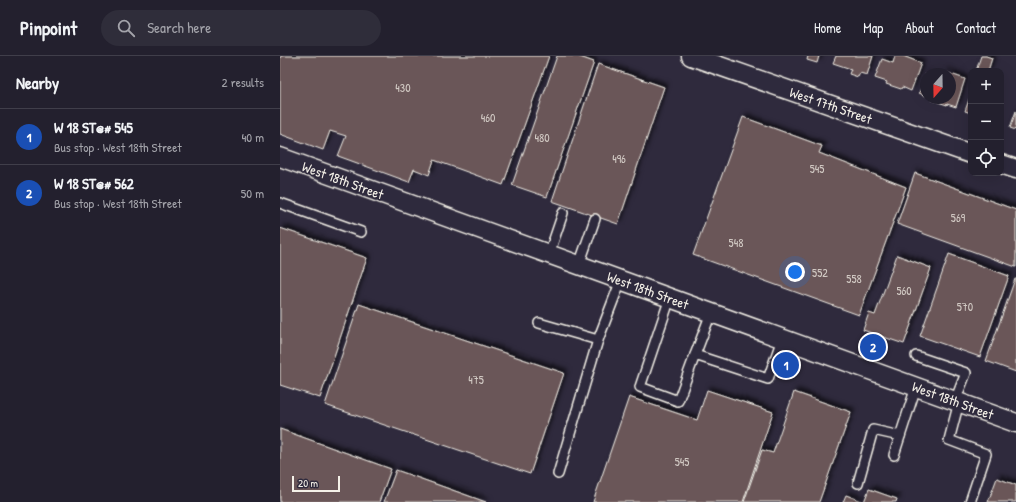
<!DOCTYPE html>
<html lang="en">
<head>
<meta charset="utf-8">
<style>
	:root { --surface:#23202e; --page:#2f2d3a; --text:#f1f3f6; --muted:#a3a3aa; --line:#403e4a; --accent:#b45309 }
	body { margin:0; font-family:"Patrick Hand",sans-serif; background:var(--page); color:var(--text) }
	.controls { position:absolute; right:12px; top:12px; display:grid; overflow:hidden; border-radius:8px; box-shadow:0 4px 16px #0002 }
	.controls button { width:36px; height:36px; display:grid; place-items:center; padding:0; border:0; border-bottom:1px solid var(--line); background:var(--surface); color:var(--text); font:20px sans-serif }
	.compass { position:absolute; left:640px; top:12px; width:36px; height:36px; border-radius:50%; background:var(--surface); box-shadow:0 4px 16px #0002; rotate:200deg }
	.scale { position:absolute; left:12px; bottom:10px; width:48px; box-sizing:border-box; padding-left:4px; border:2px solid #f4f1e8; border-top:0; font-size:11px; line-height:14px; white-space:nowrap; color:#f4f1e8; -webkit-text-stroke:3px #2f2a3d; paint-order:stroke }
	.you { position:absolute; left:515px; top:216px; width:14px; height:14px; margin:-10px; border:3px solid #fff; border-radius:50%; background:#1a73e8; box-shadow:0 0 0 6px #1a73e833 }
	.badge { display:grid; place-items:center; width:26px; height:26px; border-radius:50%; background:var(--accent); color:#fff; font-size:13px; font-weight:700 }
	.pin { position:absolute; translate:-50% -50%; border:2px solid #fff; box-shadow:0 1px 4px #0006 }
	.list { margin:0; padding:0; list-style:none }
	h2 { display:flex; justify-content:space-between; align-items:center; height:52px; margin:0; padding:0 16px; font-size:17px }
	h2 small { font-size:13px; font-weight:400; color:var(--muted) }
	.list li { display:grid; grid-template-columns:26px 1fr auto; gap:12px; align-items:center; box-sizing:border-box; height:56px; padding:0 16px; border-top:1px solid var(--line) }
	.list b { display:block; font-size:15px; white-space:nowrap }
	.list p { margin:0; font-size:13px; white-space:nowrap; color:var(--muted) }
	.list em { font-size:13px; font-style:normal; color:var(--muted) }
	.icon { flex:none; width:22px; height:22px; fill:none; stroke:currentColor; stroke-width:2; stroke-linecap:round; stroke-linejoin:round }
	.map { position:relative; flex:none; width:736px; height:446px; overflow:hidden }
	header { display:flex; align-items:center; gap:24px; box-sizing:border-box; height:56px; padding:0 20px; background:var(--surface); border-bottom:1px solid var(--line) }
	header strong { font-size:19px }
	nav { display:flex; gap:22px; margin-inline-start:auto; font-size:14px }
	.search { width:280px; height:36px; background:var(--page); display:flex; align-items:center; gap:10px; box-sizing:border-box; padding:0 14px; border-radius:22px; color:var(--muted); font-size:15px }
	main { display:flex }
	aside { flex:1; background:var(--surface) }
	.map>svg:first-child { display:block }
	.building { fill:#6b5659; stroke:#f4f1e8; filter:url(#shadow) }
	.lines { fill:none; stroke-linecap:round; stroke-linejoin:round }
	.lane-casing { stroke:#f4f1e8; stroke-width:12 }
	.street-casing { stroke:#f4f1e8; stroke-width:21 }
	.lane { stroke:#2f2a3d; stroke-width:9 }
	.street { stroke:#2f2a3d; stroke-width:18 }
	.labels { text-anchor:middle; dominant-baseline:central; stroke-width:3; stroke-linejoin:round; paint-order:stroke }
	.number-label { font-size:12px; fill:#d2cac4 }
	.street-label { font-size:14px; fill:#f4f1e8; stroke:#2f2a3d }
</style>
</head>
<body>
<header>
<strong>Pinpoint</strong>
<div class="search"><svg class="icon" aria-label="search" viewBox="0 0 24 24"><circle cx="10" cy="10" r="6"/><path d="M15 15l6 6"/></svg>Search here</div>
<nav><a>Home</a><a>Map</a><a>About</a><a>Contact</a></nav>
</header>
<main>
<aside>
<h2>Nearby<small>2 results</small></h2>
<ul class="list">
<li><span class="badge" style="background:#1a4fb4">1</span><div><b>W 18 ST@# 545</b><p>Bus stop · West 18th Street</p></div><em>40 m</em></li>
<li><span class="badge" style="background:#1a4fb4">2</span><div><b>W 18 ST@# 562</b><p>Bus stop · West 18th Street</p></div><em>50 m</em></li>
</ul>
</aside>
<div class="map">
<svg width="736" height="446" viewBox="0 0 736 446">
	<defs>
		<filter id="shadow"><feDropShadow dx="3.5" dy="-3.5" stdDeviation="2" flood-color="#0009"/></filter>
	</defs>
	<rect width="100%" height="100%" fill="#2f2a3d"/>
	<filter id="ink" filterUnits="userSpaceOnUse"><feTurbulence type="fractalNoise" baseFrequency=".025" numOctaves="2"/><feDisplacementMap in="SourceGraphic" scale="8" xChannelSelector="R" yChannelSelector="G"/><feConvolveMatrix kernelMatrix="1 2 1 2 8 2 1 2 1" color-interpolation-filters="sRGB"/></filter>
	<g filter="url(#ink)">
		<g class="building">
			<polygon points="1,0 269,0 223,129 154,104 149,119 134,113 129,126 58,100 66,80 50,75 43,94 0,78 0,3"/>
			<polygon points="277,0 297,0 314,6 267,141 232,129"/>
			<polygon points="528,0 539,0 537,7 527,4"/>
			<polygon points="556,0 593,0 587,19 580,17 578,21 569,18 571,13 553,7"/>
			<polygon points="615,0 623,0 641,7 631,35 622,31 621,33 606,28 607,26 595,22 602,3 613,7"/>
			<polygon points="701,0 706,0 712,2 708,15 696,15"/>
			<polygon points="318,8 384,31 338,168 272,145"/>
			<polygon points="665,16 685,23 676,51 667,48 667,49 652,44 652,42 670,42 670,18 664,18"/>
			<polygon points="646,18 646,40 639,37"/>
			<polygon points="691,38 691,57 685,55"/>
			<polygon points="736,55 736,74 730,72"/>
			<polygon points="463,61 542,90 539,97 626,131 579,259 413,199"/>
			<polygon points="635,117 736,154 736,211 617,168"/>
			<polygon points="0,172 87,202 40,342 0,329"/>
			<polygon points="669,198 729,220 700,301 640,280"/>
			<polygon points="617,199 651,212 624,288 583,274 589,257 595,259"/>
			<polygon points="735,223 736,223 736,316 706,305"/>
			<polygon points="79,248 284,317 250,418 45,349"/>
			<polygon points="427,334 493,356 463,446 313,446 349,341 417,364"/>
			<polygon points="514,336 571,356 539,446 464,446 482,394 493,397"/>
			<polygon points="0,373 111,413 99,446 0,446"/>
			<polygon points="116,414 206,446 104,446"/>
			<polygon points="717,422 736,429 736,446 708,446"/>
			<polygon points="589,433 617,443 616,446 584,446"/>
			<polygon points="566,439 584,446 563,446"/>
		</g>
		<g class="lines">
			<defs>
				<g id="lane">
					<polyline points="0,147 81,176"/>
					<polyline points="269,198 283,157"/>
					<polyline points="299,209 315,163"/>
					<polyline points="390,242 360,331 398,345 415,299 431,257"/>
					<polyline points="259,267 318,284"/>
					<polyline points="415,299 488,323 502,283"/>
					<polyline points="636,300 686,317 675,345"/>
					<polyline points="679,346 669,384 706,398 690,446"/>
					<polyline points="614,399 636,331"/>
					<polyline points="278,418 318,284 341,224"/>
					<polyline points="578,427 593,374 620,380"/>
				</g>
				<g id="street">
					<polyline points="411,0 691,98"/>
					<polyline points="0,101 736,367"/>
					<polyline points="721,108 736,113"/>
				</g>
			</defs>
			<use href="#lane" class="lane-casing"/>
			<use href="#street" class="street-casing"/>
			<use href="#lane" class="lane"/>
			<use href="#street" class="street"/>
		</g>
	</g>
	<g class="labels">
		<g class="number-label">
			<text x="123" y="31">430</text>
			<text x="208" y="61">460</text>
			<text x="262" y="81">480</text>
			<text x="339" y="102">496</text>
			<text x="537" y="112">545</text>
			<text x="678" y="161">569</text>
			<text x="456" y="186">548</text>
			<text x="540" y="216">552</text>
			<text x="574" y="222">558</text>
			<text x="624" y="234">560</text>
			<text x="685" y="250">570</text>
			<text x="196" y="323">475</text>
			<text x="402" y="405">545</text>
		</g>
		<g class="street-label">
			<text transform="translate(551 49) rotate(19)">West 17th Street</text>
			<text transform="translate(63 124) rotate(20)">West 18th Street</text>
			<text transform="translate(368 234) rotate(20)">West 18th Street</text>
			<text transform="translate(673 344) rotate(20)">West 18th Street</text>
		</g>
	</g>
</svg>
<div class="controls">
<button>+</button>
<button>−</button>
<button><svg class="icon" aria-label="locate" viewBox="0 0 24 24"><circle cx="12" cy="12" r="6"/><path d="M12 2v4M12 18v4M2 12h4M18 12h4"/></svg></button>
</div>
<svg class="compass" viewBox="-18 -18 36 36"><path d="M0-13l5 13h-10z" fill="#e53935"/><path d="M0 13l5-13h-10z" fill="#a3a3aa"/></svg>
<div class="scale">20 m</div>
<div class="you"></div>
<div class="pin badge" style="left:506px;top:309px;background:#1a4fb4">1</div>
<div class="pin badge" style="left:593px;top:291px;background:#1a4fb4">2</div>
</div>
</main>
</body>
</html>
